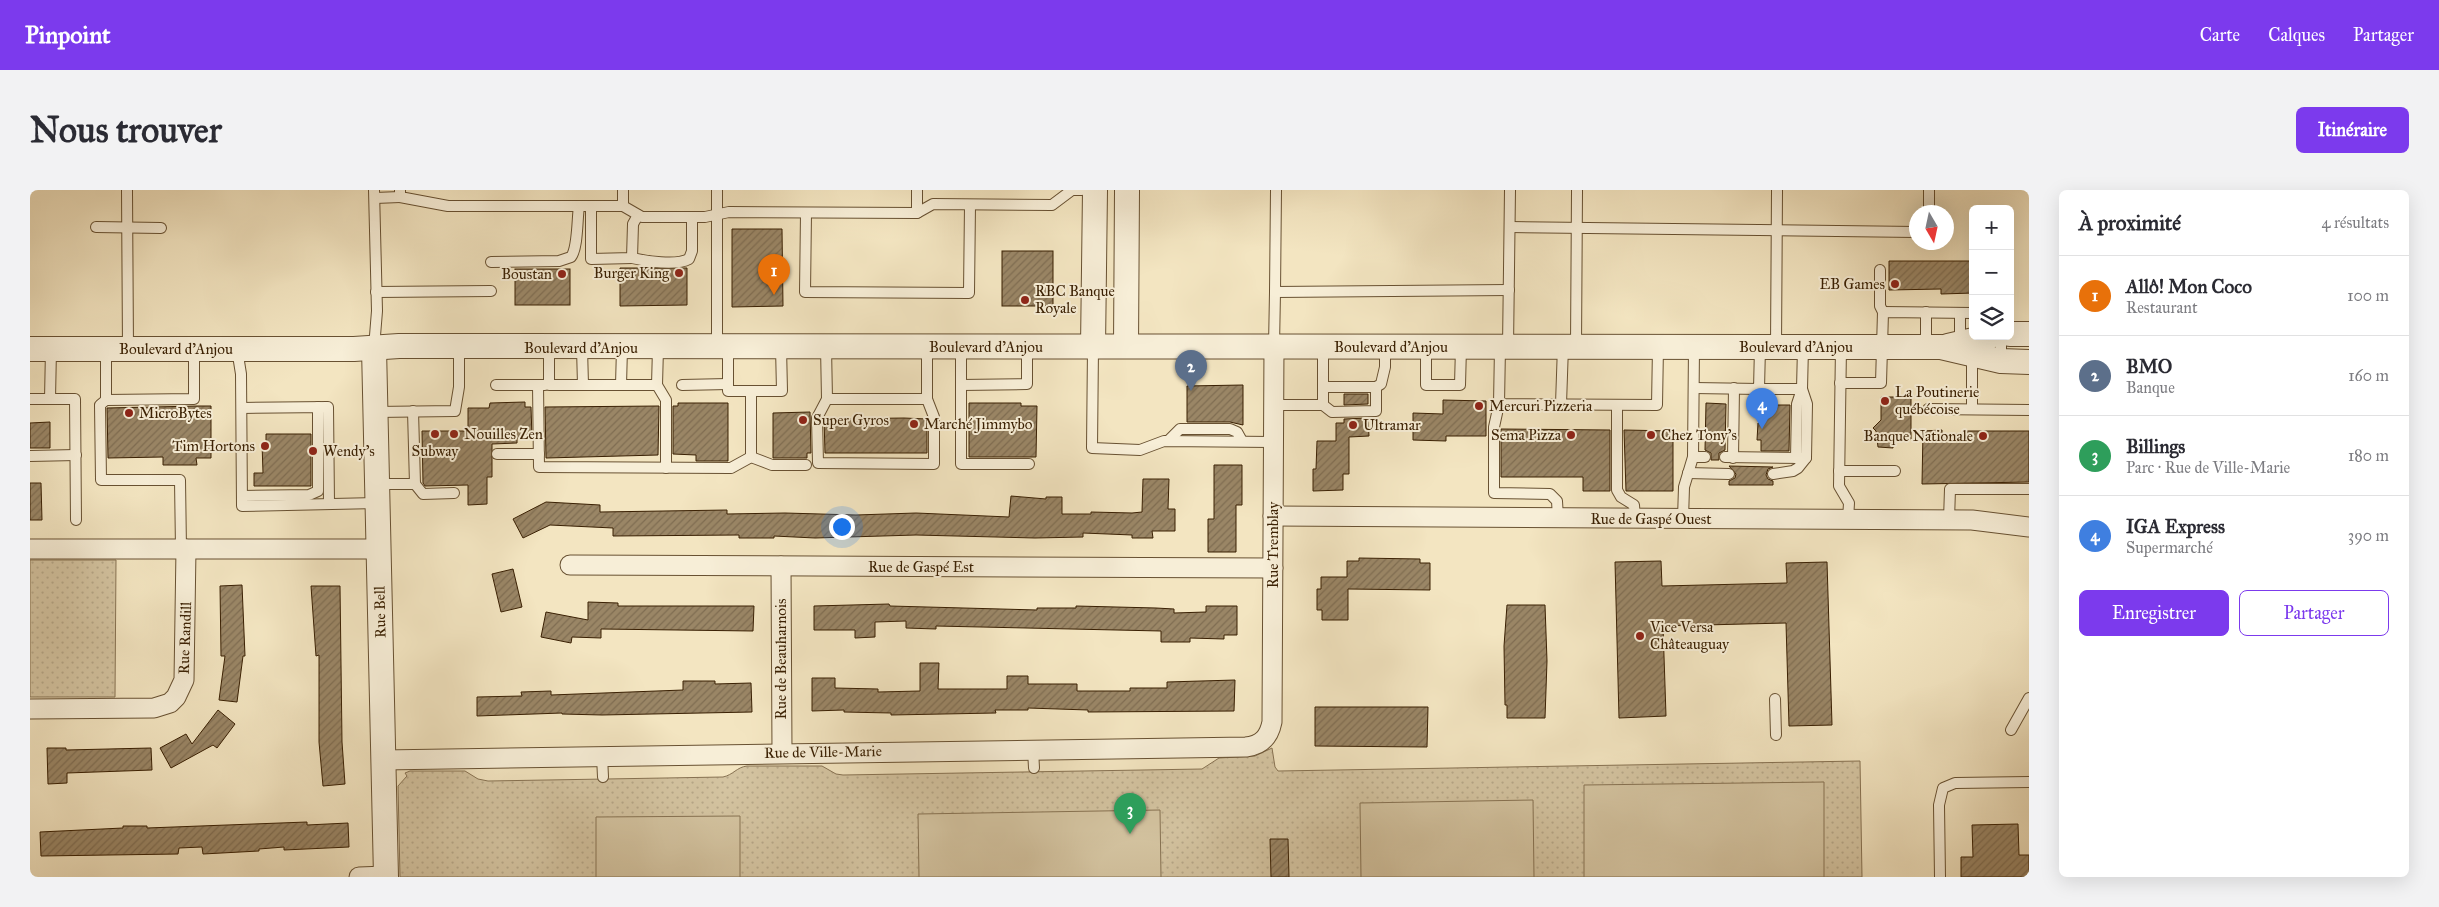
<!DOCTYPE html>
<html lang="fr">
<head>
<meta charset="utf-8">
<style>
	:root { --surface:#fff; --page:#f2f2f3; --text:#2b2b33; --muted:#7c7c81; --line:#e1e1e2; --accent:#7c3aed }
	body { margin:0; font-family:"IM FELL Great Primer",serif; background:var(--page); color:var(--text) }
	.controls { position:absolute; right:15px; top:15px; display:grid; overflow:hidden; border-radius:8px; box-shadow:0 5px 20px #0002 }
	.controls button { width:45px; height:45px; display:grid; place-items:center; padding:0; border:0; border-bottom:1px solid var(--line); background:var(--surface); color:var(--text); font:25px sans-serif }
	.compass { position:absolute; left:1879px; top:15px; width:45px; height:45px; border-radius:50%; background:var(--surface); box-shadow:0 5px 20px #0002; rotate:171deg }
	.you { position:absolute; left:811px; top:336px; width:18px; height:18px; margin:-12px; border:4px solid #fff; border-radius:50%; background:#1a73e8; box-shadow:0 0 0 8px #1a73e833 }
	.badge { display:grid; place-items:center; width:32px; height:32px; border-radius:50%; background:var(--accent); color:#fff; font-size:16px; font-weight:700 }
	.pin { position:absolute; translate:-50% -41px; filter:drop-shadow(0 1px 2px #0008) }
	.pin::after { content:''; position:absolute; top:26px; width:18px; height:15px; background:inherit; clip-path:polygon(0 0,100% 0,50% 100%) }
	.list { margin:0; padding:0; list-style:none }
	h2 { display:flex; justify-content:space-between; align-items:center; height:65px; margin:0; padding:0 20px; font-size:21px }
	h2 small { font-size:16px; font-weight:400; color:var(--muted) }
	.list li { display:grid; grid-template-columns:32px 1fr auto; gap:15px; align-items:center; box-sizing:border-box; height:80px; padding:0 20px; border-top:1px solid var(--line) }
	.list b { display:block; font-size:19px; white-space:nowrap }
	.list p { margin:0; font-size:16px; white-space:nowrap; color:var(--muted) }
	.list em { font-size:16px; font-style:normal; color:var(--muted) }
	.actions { display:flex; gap:10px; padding:15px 20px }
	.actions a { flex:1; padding:11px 0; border:1px solid var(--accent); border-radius:8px; text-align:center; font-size:18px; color:var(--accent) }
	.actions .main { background:var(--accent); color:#fff }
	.icon { flex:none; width:28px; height:28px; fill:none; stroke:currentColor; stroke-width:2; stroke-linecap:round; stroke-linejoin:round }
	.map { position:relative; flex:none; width:1999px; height:687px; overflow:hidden; border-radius:8px }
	header { display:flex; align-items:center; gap:30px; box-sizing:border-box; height:70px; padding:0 25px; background:var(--accent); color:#fff }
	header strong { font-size:24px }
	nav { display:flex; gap:28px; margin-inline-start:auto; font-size:18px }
	.intro { display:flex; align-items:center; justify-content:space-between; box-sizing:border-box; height:120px; padding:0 30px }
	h1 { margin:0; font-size:35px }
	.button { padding:12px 22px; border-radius:8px; background:var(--accent); color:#fff; font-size:18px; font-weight:700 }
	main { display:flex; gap:30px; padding:0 30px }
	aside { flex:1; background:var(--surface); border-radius:8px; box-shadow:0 5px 20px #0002 }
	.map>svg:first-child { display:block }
	.park { fill:url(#park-dots); stroke:#877252 }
	.garden { fill:#d4c4a1; stroke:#877252 }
	.building { fill:url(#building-hatch); stroke:#3a2003 }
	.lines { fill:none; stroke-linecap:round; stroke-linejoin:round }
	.service-casing { stroke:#685132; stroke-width:12 }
	.minor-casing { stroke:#685132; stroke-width:21 }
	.tertiary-casing { stroke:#685132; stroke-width:26 }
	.service { stroke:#f7eed7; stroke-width:10 }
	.minor { stroke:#f7eed7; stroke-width:19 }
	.tertiary { stroke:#f7eed7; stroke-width:24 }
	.poi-dot { fill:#8f2418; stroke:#f7eed7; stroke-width:2 }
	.labels { text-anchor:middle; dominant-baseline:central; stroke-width:4; stroke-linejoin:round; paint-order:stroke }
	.poi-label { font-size:15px; fill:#3a2003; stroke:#f7eed7; text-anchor:start }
	.street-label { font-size:15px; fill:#3a2003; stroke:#f7eed7 }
</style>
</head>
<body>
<header>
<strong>Pinpoint</strong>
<nav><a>Carte</a><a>Calques</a><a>Partager</a></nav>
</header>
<div class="intro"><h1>Nous trouver</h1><a class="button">Itinéraire</a></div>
<main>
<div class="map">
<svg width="1999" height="687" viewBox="0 0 1999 687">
	<defs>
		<pattern id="park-dots" width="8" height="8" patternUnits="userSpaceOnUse" patternTransform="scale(1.25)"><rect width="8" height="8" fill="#d4c4a1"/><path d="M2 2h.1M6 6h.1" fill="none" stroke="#b7a889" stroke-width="1.8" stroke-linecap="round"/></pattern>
		<pattern id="building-hatch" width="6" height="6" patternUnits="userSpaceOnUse" patternTransform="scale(1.25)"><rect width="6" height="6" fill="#9a8666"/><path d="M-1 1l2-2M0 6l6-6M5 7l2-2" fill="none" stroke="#7f6d52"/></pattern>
	</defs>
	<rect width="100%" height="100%" fill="#f3e5c1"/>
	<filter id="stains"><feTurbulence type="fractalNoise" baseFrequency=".004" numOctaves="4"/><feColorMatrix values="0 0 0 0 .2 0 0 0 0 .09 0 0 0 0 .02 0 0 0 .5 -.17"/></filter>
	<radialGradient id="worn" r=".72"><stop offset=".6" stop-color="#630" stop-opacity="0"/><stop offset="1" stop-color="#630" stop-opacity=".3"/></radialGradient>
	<g class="park">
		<polygon points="0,370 86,370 85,507 0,507"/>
		<path d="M1242,558L1245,577L1248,581L1830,571L1832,687H370L368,596L377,586L375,583L380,581H435L448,589L458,591L693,587C703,585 707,577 717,576H792L806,584L813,585L1172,579L1189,568L1225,566Z"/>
	</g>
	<g class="garden">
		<polygon points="1794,592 1794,687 1554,687 1554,595"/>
		<polygon points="1503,610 1504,687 1331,687 1330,613"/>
		<polygon points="1130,620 1131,687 889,687 888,624"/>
		<polygon points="710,626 710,687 566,687 566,627"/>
	</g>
	<g class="building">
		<polygon points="702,39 752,39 753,116 702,117"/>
		<rect x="972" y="61" width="51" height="55"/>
		<polygon points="1859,71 1943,71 1943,103 1911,104 1911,99 1859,100"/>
		<polygon points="590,78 657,78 657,115 590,116"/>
		<rect x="485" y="79" width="55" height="36"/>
		<polygon points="1213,195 1213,235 1200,232 1157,232 1157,196"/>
		<polygon points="1314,204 1338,204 1338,214 1314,215"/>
		<polygon points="1851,207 1881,207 1881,249 1863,248 1863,258 1848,257 1846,241 1843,238 1851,230"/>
		<polygon points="1413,210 1456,211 1456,246 1416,246 1416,251 1383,250 1383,223 1413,224"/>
		<polygon points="495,212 495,217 501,217 502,248 487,248 487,253 462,254 462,287 457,287 457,314 438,315 438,295 395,296 393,293 392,241 438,241 438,218 459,218 460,213"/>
		<polygon points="648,213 698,213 698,271 666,271 666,265 643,264 643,216 648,216"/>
		<polygon points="939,213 991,213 991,216 1007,216 1006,267 939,267"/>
		<polygon points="1676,213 1696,214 1695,260 1689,263 1689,270 1681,270 1681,263 1675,260"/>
		<polygon points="1731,215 1760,215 1759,261 1731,261 1731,250 1727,250 1728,233 1731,233"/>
		<polygon points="168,216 181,216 181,268 166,268 167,275 133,275 133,267 78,268 77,218"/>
		<polygon points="629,216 628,265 516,268 515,217"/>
		<polygon points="780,222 781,263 777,263 777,268 743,268 743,223"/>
		<polygon points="874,228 897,229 897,263 795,263 794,229"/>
		<polygon points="1338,228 1339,246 1319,247 1319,284 1313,284 1313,300 1283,301 1283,279 1286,279 1287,251 1306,251 1306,233 1314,233 1314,229"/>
		<polygon points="20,232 20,258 0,258 0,233"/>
		<polygon points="1471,239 1580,240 1580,301 1553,301 1553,287 1471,287"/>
		<polygon points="1594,240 1643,241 1643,301 1596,301"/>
		<polygon points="1912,240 1912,244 1937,244 1937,241 1999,241 1999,292 1892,294 1893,241"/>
		<polygon points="236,244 281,244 281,296 224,296 224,283 233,283 232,253 236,253"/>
		<polygon points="1184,275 1212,275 1212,315 1206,315 1206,362 1178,362 1178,329 1184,329"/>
		<polygon points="1699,276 1743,277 1738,279 1736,285 1738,289 1743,291 1743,295 1699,295 1699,291 1705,288 1706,284"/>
		<polygon points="1113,289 1139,289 1138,319 1145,319 1145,341 1122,341 1123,348 1102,348 1102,345 1053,343 1053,347 1005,348 886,345 785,348 744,346 744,348 709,348 709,345 583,346 583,338 520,335 493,348 483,329 516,312 570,315 570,322 697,320 697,324 755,323 826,325 886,323 979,327 981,306 1016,309 1016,307 1032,307 1032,324 1061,324 1061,322 1102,323 1112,322"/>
		<polygon points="0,293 11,293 12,330 0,330"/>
		<polygon points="1329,368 1390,369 1390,373 1400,373 1400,400 1318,399 1318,430 1292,430 1292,420 1287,420 1287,399 1291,399 1291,387 1317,387 1317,371 1329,371"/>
		<polygon points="1631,371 1632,396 1757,393 1756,373 1797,372 1802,535 1759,536 1756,433 1633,436 1636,526 1589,528 1585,372"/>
		<polygon points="483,379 492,417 471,422 462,384"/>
		<polygon points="212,395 215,466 213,466 207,512 189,510 195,466 191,466 190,396"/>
		<polygon points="281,396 310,396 312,552 315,594 293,596 289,552 289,465 286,466"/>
		<polygon points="558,412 588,413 588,416 724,416 723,441 571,439 571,448 542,447 541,453 511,447 516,422 558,430"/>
		<polygon points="859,414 860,416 1007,420 1007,418 1046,418 1046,416 1126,418 1144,419 1144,423 1176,422 1176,416 1207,416 1207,445 1194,445 1194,449 1160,448 1160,452 1131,452 1131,441 906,436 906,439 876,438 876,431 845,432 845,447 825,448 825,440 784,440 784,416"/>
		<polygon points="1477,415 1515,415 1517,471 1515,528 1477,528 1477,515 1475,515 1474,456"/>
		<polygon points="890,473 909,473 908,499 977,499 977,486 998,486 998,494 1047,494 1047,501 1100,501 1100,498 1137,498 1137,492 1205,490 1204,521 1058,522 1058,520 998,518 998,520 965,520 966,523 861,525 861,523 814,522 814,520 782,521 782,488 805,488 805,498 848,499 848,502 890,501"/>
		<polygon points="653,491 685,491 685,494 721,493 722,522 572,525 532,524 532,523 447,526 447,507 492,506 491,502 521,501 521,505 653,500"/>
		<polygon points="1285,517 1398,517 1397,557 1285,556"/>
		<polygon points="188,520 205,534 187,558 183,555 141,578 130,558 156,544 162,554"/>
		<polygon points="17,558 36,558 36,560 121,558 122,580 37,583 37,593 18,594"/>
		<polygon points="277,632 277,635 318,633 319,657 254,660 254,657 229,659 229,661 173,664 172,657 149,658 148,664 11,666 10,642 93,638 93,636 117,636 117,638"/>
		<polygon points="1988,634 1989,665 1999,665 1999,687 1931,687 1931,667 1943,667 1942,635"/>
		<polygon points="1240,649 1258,649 1259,687 1241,687"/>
	</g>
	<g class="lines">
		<defs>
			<g id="service">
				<polyline points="97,0 98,159"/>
				<polyline points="344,0 347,121 344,158"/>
				<polyline points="370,0 370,7 418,16 593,16 593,0"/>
				<polyline points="687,0 687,156"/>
				<polyline points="1042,0 1052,0"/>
				<polyline points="1246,0 1245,102 1479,100"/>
				<polyline points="345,8 370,7"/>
				<polyline points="561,16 561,69 602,68 603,34 608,25"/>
				<polyline points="593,16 612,27 675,27 699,22 887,23 903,14 1022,15 1042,0"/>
				<polyline points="1899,22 1899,0"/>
				<polyline points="776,23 775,102 939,103 940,15"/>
				<polyline points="887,23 887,0"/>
				<polyline points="66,37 131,38"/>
				<polyline points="1480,37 1886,42"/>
				<path d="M602,68C616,71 646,76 659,69L662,61V27"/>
				<path d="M461,72L529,71L541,67C548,58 547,29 549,16"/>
				<polyline points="1850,80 1850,116 1853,122"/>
				<polyline points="346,102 461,101"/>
				<polyline points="1896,122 1896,157"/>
				<polyline points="1930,154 1930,123"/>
				<polyline points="1244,156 1245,102"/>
				<polyline points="1293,156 1293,197 1346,197 1351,194 1355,177 1355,157"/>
				<polyline points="1546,156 1547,0"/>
				<polyline points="796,157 797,209 897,209 897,157"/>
				<polyline points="1063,157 1062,258 1110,260 1134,251 1243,252"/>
				<polyline points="1396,157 1396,195 1430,195 1431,157"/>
				<polyline points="1470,157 1469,214 1627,215 1628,157"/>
				<polyline points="1478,157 1480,0"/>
				<polyline points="1746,157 1747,0"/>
				<polyline points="1811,157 1809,296 1819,313 1818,330"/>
				<polyline points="519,158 519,195 627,195 628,158"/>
				<polyline points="552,158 553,195"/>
				<polyline points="698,158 698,201 752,201 751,157"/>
				<polyline points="931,158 931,274 999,274"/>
				<polyline points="76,159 76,210 164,209 164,159"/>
				<polyline points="207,159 211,184 212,316 347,313"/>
				<polyline points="1971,171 1971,146"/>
				<polyline points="1810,193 1851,193 1853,122 1943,123"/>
				<polyline points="466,195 515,195"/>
				<polyline points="508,195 509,277 701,278 721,267 742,275 776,275"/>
				<polyline points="591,195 592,158"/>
				<polyline points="627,195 636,210 636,278"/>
				<polyline points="652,195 698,194"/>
				<polyline points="931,195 997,194 997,157"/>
				<polyline points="1664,198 1729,199 1730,157"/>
				<polyline points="1729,199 1772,199"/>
				<polyline points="721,201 721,267"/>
				<polyline points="0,209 20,209 21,159"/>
				<polyline points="20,209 45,209 46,330"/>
				<polyline points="797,209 787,228 788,273 904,274 904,227 897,209"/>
				<polyline points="76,210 70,215 71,290 150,290 151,359"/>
				<polyline points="1469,214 1464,237 1464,303 1520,304 1527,311 1528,328"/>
				<polyline points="1531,214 1533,156"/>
				<polyline points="1244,215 1293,215 1293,197"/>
				<polyline points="1293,215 1302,222 1346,221 1346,197"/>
				<polyline points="1587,215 1587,300 1591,307 1604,315 1605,329"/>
				<polyline points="212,218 298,217 299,313"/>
				<polyline points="1898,219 1999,220"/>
				<polyline points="1942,219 1942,164"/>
				<polyline points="345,222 425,221 429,197 429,157"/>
				<polyline points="1138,251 1150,239 1200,239 1207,242 1212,251"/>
				<polyline points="467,264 509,264"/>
				<polyline points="0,266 46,265"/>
				<polyline points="1663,267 1675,267"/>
				<polyline points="1695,267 1776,268"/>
				<polyline points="1703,268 1704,198"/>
				<polyline points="1766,268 1767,214 1772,199"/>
				<polyline points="1809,281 1865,281"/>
				<polyline points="1658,283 1699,284"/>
				<polyline points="1743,284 1763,281 1768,278 1776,268 1777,214 1772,199 1773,157"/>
				<polyline points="347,294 385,294 383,221"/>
				<polyline points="385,294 393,304 424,303"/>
				<polyline points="212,306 279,305 288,301 288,217"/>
				<polyline points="1653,329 1654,297 1663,267 1664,157"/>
				<polyline points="1919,330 1920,299 1999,299"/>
				<polyline points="1745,509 1746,545"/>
				<polyline points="1981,540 1999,508"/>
				<polyline points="1003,559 1004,578"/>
				<polyline points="572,566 573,587"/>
				<polyline points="1910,687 1909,615 1913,598 1925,593 1999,592"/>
			</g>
			<g id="minor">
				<polyline points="1243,326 1942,330 1999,337"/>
				<polyline points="0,359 156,359 154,490 146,507 140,513 124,518 0,519"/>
				<polyline points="156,359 349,359"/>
				<polyline points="540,375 1243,378"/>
				<polyline points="751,376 752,562"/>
				<path d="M353,570L1216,557C1232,555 1239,547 1242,532L1244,156"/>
				<polyline points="329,687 356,686"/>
			</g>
			<g id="tertiary">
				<polyline points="1980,144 1999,144"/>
				<polyline points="1096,156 1097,0"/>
				<polyline points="1918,156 1961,146"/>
				<polyline points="1063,157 1065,0"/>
				<polyline points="344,158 356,687"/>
				<polyline points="0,159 324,159 369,156 1896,157 1911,157 1971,171 1999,172"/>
			</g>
		</defs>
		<use href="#service" class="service-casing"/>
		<use href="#minor" class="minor-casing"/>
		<use href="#tertiary" class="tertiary-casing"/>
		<use href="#service" class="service"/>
		<use href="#minor" class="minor"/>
		<use href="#tertiary" class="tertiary"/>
	</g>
	<g class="poi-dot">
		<circle cx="649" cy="83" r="5"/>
		<circle cx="532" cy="84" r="5"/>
		<circle cx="1865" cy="94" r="5"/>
		<circle cx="995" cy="110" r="5"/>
		<circle cx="1855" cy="211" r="5"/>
		<circle cx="1449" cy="216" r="5"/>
		<circle cx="99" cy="223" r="5"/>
		<circle cx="773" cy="230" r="5"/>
		<circle cx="884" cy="234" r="5"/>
		<circle cx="1323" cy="235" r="5"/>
		<circle cx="405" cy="244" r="5"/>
		<circle cx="424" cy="244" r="5"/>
		<circle cx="1541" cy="245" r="5"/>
		<circle cx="1621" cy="245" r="5"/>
		<circle cx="1953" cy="246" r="5"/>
		<circle cx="235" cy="256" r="5"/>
		<circle cx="283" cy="261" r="5"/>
		<circle cx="1610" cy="446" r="5"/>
	</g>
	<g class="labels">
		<g class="poi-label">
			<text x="639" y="83" text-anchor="end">Burger King</text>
			<text x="522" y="84" text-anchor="end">Boustan</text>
			<text x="1855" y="94" text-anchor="end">EB Games</text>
			<text x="1005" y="101">RBC Banque<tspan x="1005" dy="17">Royale</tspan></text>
			<text x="1865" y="202">La Poutinerie<tspan x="1865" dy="17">québécoise</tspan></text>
			<text x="1459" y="216">Mercuri Pizzeria</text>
			<text x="109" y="223">MicroBytes</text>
			<text x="783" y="230">Super Gyros</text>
			<text x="894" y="234">Marché Jimmybo</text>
			<text x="1333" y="235">Ultramar</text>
			<text x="434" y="244">Nouilles Zen</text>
			<text x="1531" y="245" text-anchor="end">Sema Pizza</text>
			<text x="1631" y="245">Chez Tony's</text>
			<text x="1943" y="246" text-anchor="end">Banque Nationale</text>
			<text x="225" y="256" text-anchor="end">Tim Hortons</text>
			<text x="293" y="261">Wendy's</text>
			<text x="405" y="261" text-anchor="middle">Subway</text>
			<text x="1620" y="437">Vice Versa<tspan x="1620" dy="17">Châteauguay</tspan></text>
		</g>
		<g class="street-label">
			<text x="956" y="157">Boulevard d'Anjou</text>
			<text x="1361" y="157">Boulevard d'Anjou</text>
			<text x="1766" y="157">Boulevard d'Anjou</text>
			<text x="551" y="158">Boulevard d'Anjou</text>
			<text x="146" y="159">Boulevard d'Anjou</text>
			<text x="1621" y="329">Rue de Gaspé Ouest</text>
			<text transform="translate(1243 355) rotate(-90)">Rue Tremblay</text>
			<text x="891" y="377">Rue de Gaspé Est</text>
			<text transform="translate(350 422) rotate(-91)">Rue Bell</text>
			<text transform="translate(155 448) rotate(-88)">Rue Randill</text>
			<text transform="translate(751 469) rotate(-90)">Rue de Beauharnois</text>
			<text transform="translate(793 562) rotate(-1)">Rue de Ville-Marie</text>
		</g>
	</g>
	<rect width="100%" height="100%" filter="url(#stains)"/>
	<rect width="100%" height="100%" fill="url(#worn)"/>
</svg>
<div class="controls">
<button>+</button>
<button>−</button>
<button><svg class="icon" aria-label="layers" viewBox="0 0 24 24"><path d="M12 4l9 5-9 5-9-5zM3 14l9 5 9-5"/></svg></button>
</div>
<svg class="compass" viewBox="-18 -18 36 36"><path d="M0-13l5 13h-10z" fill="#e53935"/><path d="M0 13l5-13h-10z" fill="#7c7c81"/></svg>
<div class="you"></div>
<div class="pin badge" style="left:744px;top:105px;background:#e8710a">1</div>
<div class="pin badge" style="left:1161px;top:201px;background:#5c6f8a">2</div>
<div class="pin badge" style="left:1100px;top:644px;background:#2e9e5b">3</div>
<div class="pin badge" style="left:1732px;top:239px;background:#3f7fe0">4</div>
</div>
<aside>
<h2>À proximité<small>4 résultats</small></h2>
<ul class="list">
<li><span class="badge" style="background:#e8710a">1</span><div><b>Allô! Mon Coco</b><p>Restaurant</p></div><em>100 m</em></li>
<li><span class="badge" style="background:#5c6f8a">2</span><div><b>BMO</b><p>Banque</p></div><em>160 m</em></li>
<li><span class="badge" style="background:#2e9e5b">3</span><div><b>Billings</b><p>Parc · Rue de Ville-Marie</p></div><em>180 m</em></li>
<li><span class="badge" style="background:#3f7fe0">4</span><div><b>IGA Express</b><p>Supermarché</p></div><em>390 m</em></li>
</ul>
<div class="actions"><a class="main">Enregistrer</a><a>Partager</a></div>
</aside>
</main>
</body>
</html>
